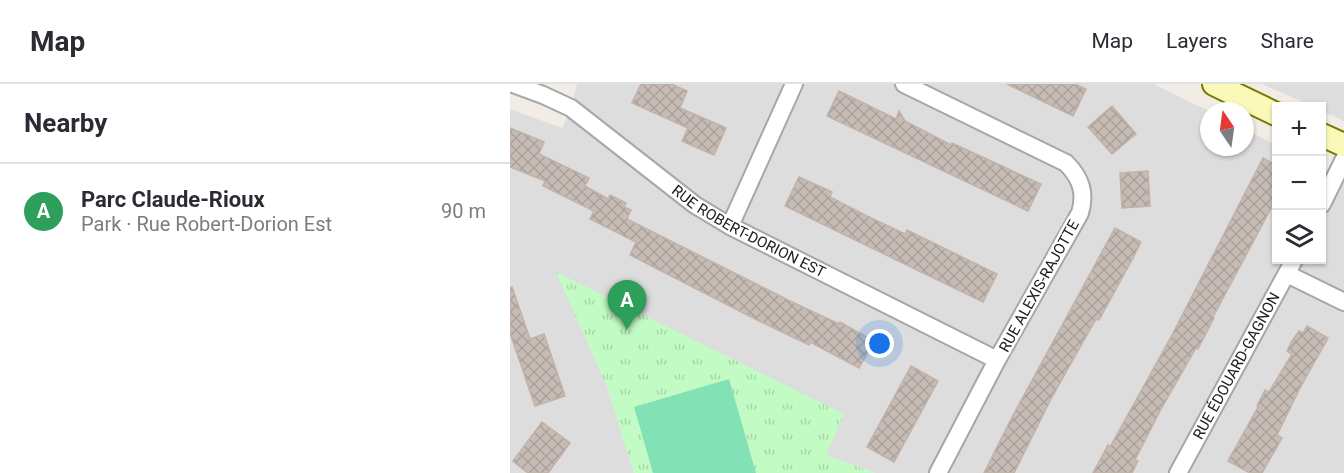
<!DOCTYPE html>
<html lang="en">
<head>
<meta charset="utf-8">
<style>
	:root { --surface:#fff; --page:#f7f7f7; --text:#2b2b33; --muted:#7c7c81; --line:#e1e1e2; --accent:#d93025 }
	body { margin:0; font-family:Roboto,sans-serif; background:var(--page); color:var(--text) }
	.controls { position:absolute; right:18px; top:18px; display:grid; overflow:hidden; border-radius:0px; box-shadow:0 2px 4px #0004 }
	.controls button { width:54px; height:54px; display:grid; place-items:center; padding:0; border:0; border-bottom:2px solid var(--line); background:var(--surface); color:var(--text); font:30px sans-serif }
	.compass { position:absolute; left:690px; top:18px; width:54px; height:54px; border-radius:50%; background:var(--surface); box-shadow:0 2px 4px #0004; rotate:347deg }
	.you { position:absolute; left:370px; top:260px; width:21px; height:21px; margin:-15px; border:4px solid #fff; border-radius:50%; background:#1a73e8; box-shadow:0 0 0 9px #1a73e833 }
	.badge { display:grid; place-items:center; width:39px; height:39px; border-radius:50%; background:var(--accent); color:#fff; font-size:20px; font-weight:700 }
	.pin { position:absolute; translate:-50% -50px; filter:drop-shadow(0 2px 3px #0008) }
	.pin::after { content:''; position:absolute; top:32px; width:21px; height:18px; background:inherit; clip-path:polygon(0 0,100% 0,50% 100%) }
	.list { margin:0; padding:0; list-style:none }
	h2 { display:flex; justify-content:space-between; align-items:center; height:78px; margin:0; padding:0 24px; font-size:26px }
	h2 small { font-size:20px; font-weight:400; color:var(--muted) }
	.list li { display:grid; grid-template-columns:39px 1fr auto; gap:18px; align-items:center; box-sizing:border-box; height:96px; padding:0 24px; border-top:2px solid var(--line) }
	.list b { display:block; font-size:22px; white-space:nowrap }
	.list p { margin:0; font-size:20px; white-space:nowrap; color:var(--muted) }
	.list em { font-size:20px; font-style:normal; color:var(--muted) }
	.icon { flex:none; width:33px; height:33px; fill:none; stroke:currentColor; stroke-width:2; stroke-linecap:round; stroke-linejoin:round }
	.map { position:relative; flex:none; width:834px; height:389px; overflow:hidden }
	header { display:flex; align-items:center; gap:36px; box-sizing:border-box; height:84px; padding:0 30px; background:var(--surface); border-bottom:2px solid var(--line) }
	header strong { font-size:28px }
	nav { display:flex; gap:33px; margin-inline-start:auto; font-size:21px }
	main { display:flex }
	aside { flex:1; background:var(--surface) }
	.map>svg:first-child { display:block }
	.residential { fill:#dedddd }
	.park { fill:url(#park-tufts) }
	.pitch { fill:#83e1b6 }
	.building { fill:url(#building-cross-hatch); stroke:#c3b2a8; stroke-width:1.5 }
	.lines { fill:none; stroke-linecap:round; stroke-linejoin:round }
	.minor-casing { stroke:#a7a7a7; stroke-width:20 }
	.secondary-casing { stroke:#777b03; stroke-width:26 }
	.minor { stroke:#fff; stroke-width:16 }
	.secondary { stroke:#fbf9ba; stroke-width:22 }
	.labels { text-anchor:middle; dominant-baseline:central; stroke-width:5; stroke-linejoin:round; paint-order:stroke }
	.street-label { font-size:15px; fill:#202020; stroke:#fff }
</style>
</head>
<body>
<header>
<strong>Map</strong>
<nav><a>Map</a><a>Layers</a><a>Share</a></nav>
</header>
<main>
<aside>
<h2>Nearby<small></small></h2>
<ul class="list">
<li><span class="badge" style="background:#2e9e5b">A</span><div><b>Parc Claude-Rioux</b><p>Park · Rue Robert-Dorion Est</p></div><em>90 m</em></li>
</ul>
</aside>
<div class="map">
<svg width="834" height="389" viewBox="0 0 834 389">
	<defs>
		<pattern id="park-tufts" width="24" height="20" patternUnits="userSpaceOnUse" patternTransform="scale(1.5)"><rect width="24" height="20" fill="#c3fbc4"/><path d="M3 7l-1-3M5 7V3M7 7l1-3M15 17l-1-3M17 17v-4M19 17l1-3" fill="none" stroke="#a7d7a8"/></pattern>
		<pattern id="building-cross-hatch" width="8" height="8" patternUnits="userSpaceOnUse" patternTransform="scale(1.5)"><rect width="8" height="8" fill="#c6bcb5"/><path d="M0 0l8 8M0 8l8-8" fill="none" stroke="#aaa19b"/></pattern>
	</defs>
	<rect width="100%" height="100%" fill="#f1ece6"/>
	<g class="residential">
		<polygon points="67,0 643,0 699,27 699,63 735,63 735,45 766,61 766,176 812,176 812,83 834,94 834,389 365,389 316,371 333,329 97,303 124,389 0,389 0,25 52,44 61,24"/>
		<polygon points="752,0 834,0 834,37 812,27 812,22 802,22"/>
	</g>
	<polygon class="park" points="46,188 334,330 316,371 365,389 124,389 97,303"/>
	<polygon class="pitch" points="219,295 246,389 143,389 124,323"/>
	<g class="building">
		<polygon points="131,0 161,0 177,7 170,24 216,44 204,71 172,57 178,44 122,19"/>
		<polygon points="497,0 565,0 576,5 563,32"/>
		<polygon points="329,7 386,35 389,27 395,37 441,61 442,59 531,100 518,127 317,32"/>
		<polygon points="602,22 626,50 602,70 578,43"/>
		<polygon points="0,44 34,58 29,70 79,94 75,102 98,115 100,111 116,119 114,123 121,126 117,135 280,217 329,240 330,238 364,257 349,284 300,258 299,261 249,237 120,171 126,158 80,135 84,127 33,102 35,97 0,83"/>
		<polygon points="753,74 766,81 766,115 703,233 704,234 688,265 686,264 650,327 625,376 628,377 622,389 583,389 598,361 600,363 662,251"/>
		<polygon points="638,87 640,122 612,124 610,89"/>
		<polygon points="289,93 322,108 320,113 357,132 395,150 397,146 487,190 473,218 275,122"/>
		<polygon points="605,144 631,158 623,174 589,236 586,235 541,315 504,389 474,389 501,335"/>
		<polygon points="2,203 20,255 34,250 55,312 25,322 0,249 0,204"/>
		<polygon points="797,242 818,254 790,304 767,351 772,354 752,389 740,389 718,377 748,323 747,322 755,306 759,308 782,270 777,267 782,257 789,247 793,249"/>
		<polygon points="401,282 428,297 384,378 357,363"/>
		<polygon points="32,338 60,359 38,389 18,389 3,377"/>
	</g>
	<g class="lines">
		<defs>
			<g id="minor">
				<path id="s1" d="M3,0L33,11L61,24L185,121L220,142L487,276"/>
				<path d="M394,0L556,79C571,94 576,109 570,129L487,276L428,389"/>
				<polyline points="812,120 834,75"/>
				<polyline points="220,142 284,0"/>
				<polyline points="777,190 834,218"/>
				<path id="s2" d="M668,389L784,176"/>
			</g>
			<g id="secondary">
				<polyline points="704,0 766,30"/>
				<polyline points="812,51 834,61"/>
			</g>
		</defs>
		<use href="#minor" class="minor-casing"/>
		<use href="#secondary" class="secondary-casing"/>
		<use href="#minor" class="minor"/>
		<use href="#secondary" class="secondary"/>
	</g>
	<g class="labels">
		<g class="street-label">
			<text stroke="none"><textPath href="#s1" startOffset="280">RUE ROBERT-DORION EST</textPath></text>
			<text transform="translate(529 202) rotate(-61)">RUE ALEXIS-RAJOTTE</text>
			<text stroke="none"><textPath href="#s2" startOffset="122">RUE ÉDOUARD-GAGNON</textPath></text>
		</g>
	</g>
</svg>
<div class="controls">
<button>+</button>
<button>−</button>
<button><svg class="icon" aria-label="layers" viewBox="0 0 24 24"><path d="M12 4l9 5-9 5-9-5zM3 14l9 5 9-5"/></svg></button>
</div>
<svg class="compass" viewBox="-18 -18 36 36"><path d="M0-13l5 13h-10z" fill="#e53935"/><path d="M0 13l5-13h-10z" fill="#7c7c81"/></svg>
<div class="you"></div>
<div class="pin badge" style="left:117px;top:246px;background:#2e9e5b">A</div>
</div>
</main>
</body>
</html>
